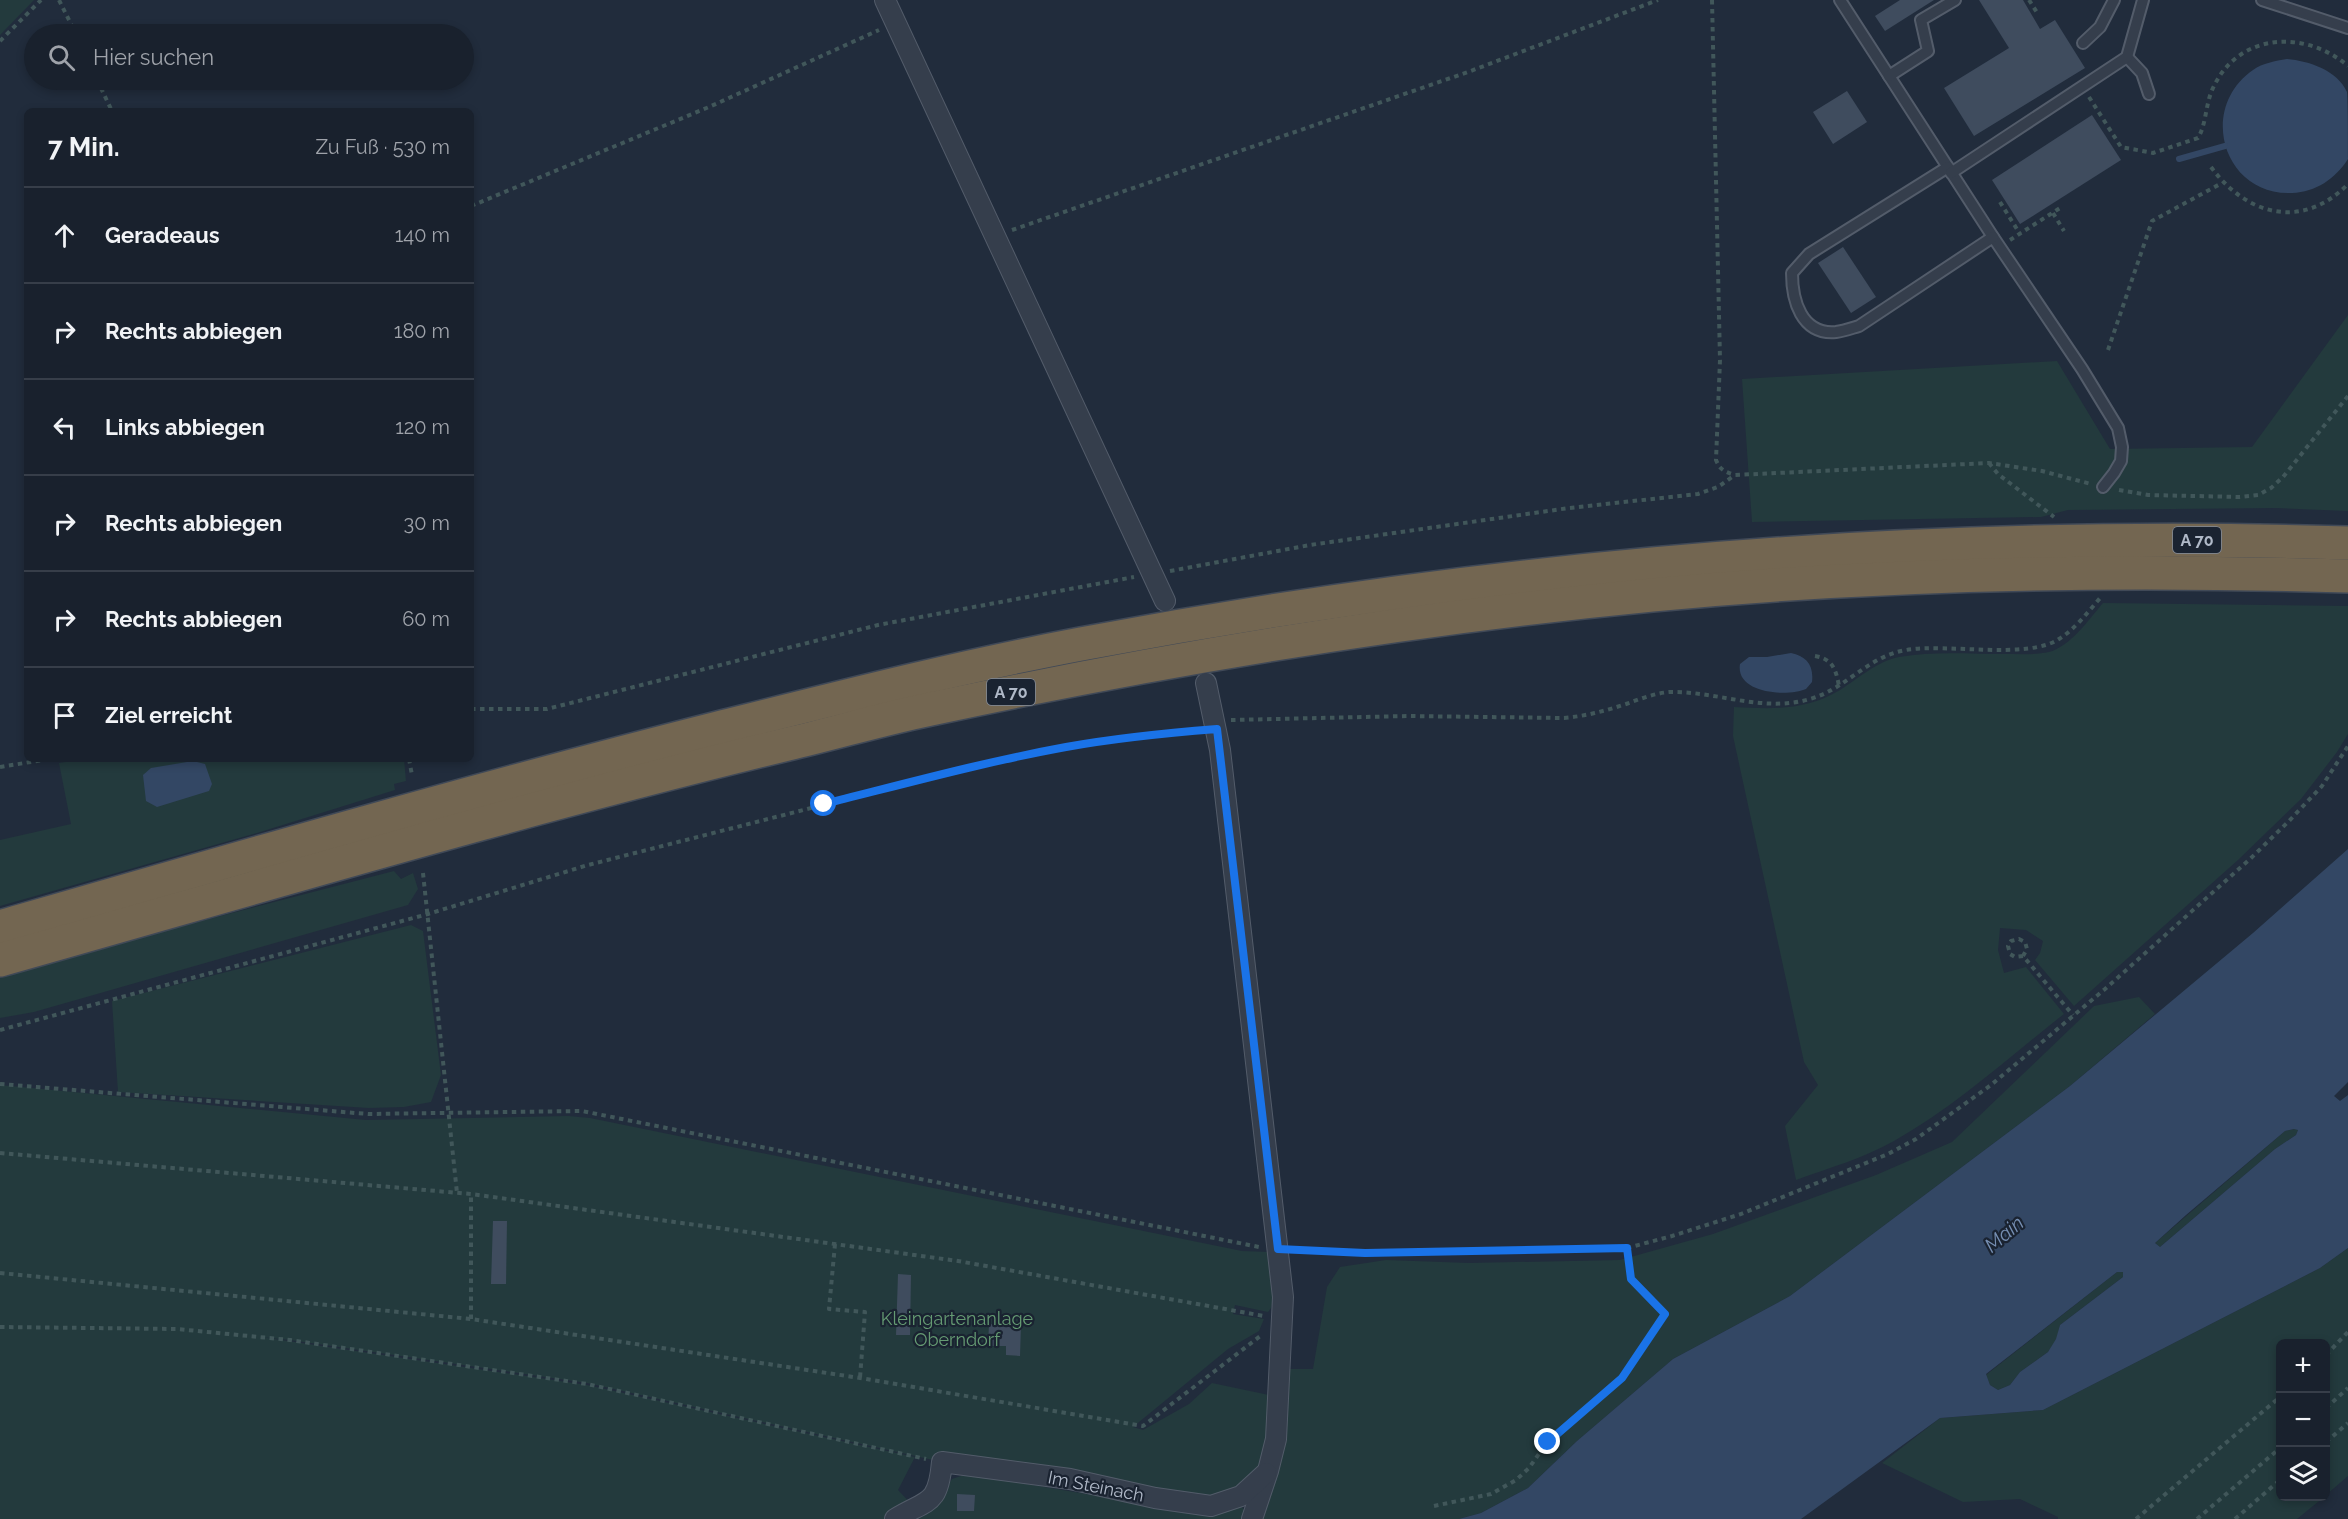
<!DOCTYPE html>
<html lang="de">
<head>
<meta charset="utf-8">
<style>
	:root { --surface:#19212d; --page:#222935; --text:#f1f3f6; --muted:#9fa3aa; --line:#373e49 }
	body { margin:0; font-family:Raleway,sans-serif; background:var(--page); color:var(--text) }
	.controls { position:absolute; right:18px; bottom:18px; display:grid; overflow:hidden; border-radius:9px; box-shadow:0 3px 9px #0003 }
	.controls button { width:54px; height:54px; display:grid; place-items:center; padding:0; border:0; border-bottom:2px solid var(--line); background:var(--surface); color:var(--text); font:30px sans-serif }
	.stop { position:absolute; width:18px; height:18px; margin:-14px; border:4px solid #1a73e8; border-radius:50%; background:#fff }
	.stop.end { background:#1a73e8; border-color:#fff; box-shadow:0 2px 6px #0008 }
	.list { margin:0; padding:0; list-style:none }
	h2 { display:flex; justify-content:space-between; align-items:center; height:78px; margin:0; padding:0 24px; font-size:26px }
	h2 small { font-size:20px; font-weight:400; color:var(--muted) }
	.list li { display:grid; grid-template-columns:39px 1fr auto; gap:18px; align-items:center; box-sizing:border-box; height:96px; padding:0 24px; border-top:2px solid var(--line) }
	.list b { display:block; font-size:22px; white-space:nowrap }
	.list em { font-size:20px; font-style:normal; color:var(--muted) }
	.icon { flex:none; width:33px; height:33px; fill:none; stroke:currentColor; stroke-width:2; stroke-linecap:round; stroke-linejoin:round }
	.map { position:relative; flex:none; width:2348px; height:1519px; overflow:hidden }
	.search { position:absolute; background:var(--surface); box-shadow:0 3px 9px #0003; left:24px; top:24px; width:450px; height:66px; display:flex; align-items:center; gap:15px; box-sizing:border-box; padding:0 21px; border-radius:33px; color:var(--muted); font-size:22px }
	.panel { position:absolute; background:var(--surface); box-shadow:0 3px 9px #0003; left:24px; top:108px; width:450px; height:654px; border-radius:9px }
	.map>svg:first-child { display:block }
	.green { fill:#233a3d }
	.water { fill:#334764; fill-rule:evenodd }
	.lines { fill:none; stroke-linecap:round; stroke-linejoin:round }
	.stream { stroke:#334764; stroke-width:6 }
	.building { fill:#3f4c5e }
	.service-casing { stroke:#535c6a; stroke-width:14 }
	.minor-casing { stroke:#535c6a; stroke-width:22 }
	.motorway-casing { stroke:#404957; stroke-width:36 }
	.path { stroke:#41575a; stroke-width:4; stroke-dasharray:4.5 4.5; stroke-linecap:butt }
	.service { stroke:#353e4c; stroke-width:10 }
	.minor { stroke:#353e4c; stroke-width:20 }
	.motorway { stroke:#736651; stroke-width:33 }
	.route { stroke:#1a73e8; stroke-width:8 }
	.labels { text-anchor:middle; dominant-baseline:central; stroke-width:4.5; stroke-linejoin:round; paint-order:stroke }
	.shield { fill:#1a2331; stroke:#838c9b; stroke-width:1.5 }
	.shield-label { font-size:16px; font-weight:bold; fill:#b0b9c8 }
	.park-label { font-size:18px; fill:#659b73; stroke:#1a2331 }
	.street-label { font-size:18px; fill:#b0b9c8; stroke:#1a2331 }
	.water-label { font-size:20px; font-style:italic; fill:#758eb2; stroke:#1a2331 }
</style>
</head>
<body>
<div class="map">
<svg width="2348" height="1519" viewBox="0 0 2348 1519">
	<rect width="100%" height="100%" fill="#212c3c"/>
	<g class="green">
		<polygon points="0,0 34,0 0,35"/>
		<polygon points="2348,315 2348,511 2276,508 2068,510 2041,517 1752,522 1742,379 2057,361 2110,449 2252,447"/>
		<path d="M2103,603L2348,606V734L2337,752L2301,799L2238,860L2074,1006L2035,960L2040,953L2043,941L2026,930L2000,928L1998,950L2004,973L2026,967L2064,1014C2009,1057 1956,1106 1894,1141C1864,1158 1829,1168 1796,1180L1785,1126L1818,1085L1804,1062L1733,736L1734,707C1772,709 1805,711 1840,690C1859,678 1876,662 1899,657C1933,651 1969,654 2004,654C2019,654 2035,655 2049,652C2071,646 2089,619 2103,603Z"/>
		<polygon points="85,759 404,759 406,781 394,784 395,790 257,833 0,906 0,840 71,824 59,763"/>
		<polygon points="394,871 401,879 413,873 418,889 408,905 34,1012 0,1018 0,978 186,925"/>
		<polygon points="411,925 423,931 441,1075 431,1102 404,1107 369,1108 118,1092 112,1001"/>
		<polygon points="2139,997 2155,1014 2070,1086 1790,1296 1673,1359 1577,1441 1528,1488 1481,1513 1459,1519 1253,1519 1290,1369 1313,1369 1327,1287 1340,1267 1386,1260 1469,1263 1620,1260 1713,1234 1876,1175 1952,1142 2094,1006"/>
		<path d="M0,1085L366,1120L568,1116L590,1118L1242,1251L1269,1252C1272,1269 1280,1298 1268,1312L1235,1305L1233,1314L1264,1319L1259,1331L1228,1349L1133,1427L1143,1430L1189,1404L1212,1383L1269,1395L1276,1401L1264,1470L1239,1488L1210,1498L942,1462L587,1383L290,1340L261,1337L587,1385L915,1457L898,1490L916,1509L895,1519H0Z"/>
		<polygon points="2295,1129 2298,1130 2296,1135 2275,1149 2160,1247 2155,1243 2285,1131"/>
		<polygon points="2348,1248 2348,1476 2326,1495 2326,1344 2280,1344 2280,1496 2324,1497 2297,1519 2058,1519 2058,1517 2020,1499 1963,1502 1882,1463 1940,1418 2043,1410 2320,1268"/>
		<polygon points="2117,1272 2123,1272 2123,1277 2060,1325 2057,1339 2048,1352 2020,1372 2010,1385 1998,1390 1990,1385 1986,1375"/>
		<polygon points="967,1474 1104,1497 1240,1505 1249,1515 1247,1519 918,1519 929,1513 952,1479"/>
	</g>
	<g class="water">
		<path d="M2287,59C2309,61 2337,70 2347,92C2348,102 2348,146 2348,159C2335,179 2316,192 2292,193C2224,196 2197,109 2253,70C2263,63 2275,61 2287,59Z"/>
		<path d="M1791,653C1806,656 1814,665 1812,682L1806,689C1788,697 1735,694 1740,664L1749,657H1767Z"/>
		<polygon points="193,761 205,764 212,784 209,791 157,807 146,801 143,775 151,768"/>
		<path d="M2348,849V1082L2334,1096L2340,1101L2348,1095V1248L2320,1268L2043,1410L1940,1418L1801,1519H1459L1481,1513L1528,1488L1577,1441L1673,1359L1790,1296L2070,1086L2253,933ZM2294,1129L2298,1130L2296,1135L2275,1149L2160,1247L2155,1243L2186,1215L2285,1131ZM2117,1272H2123V1277L2060,1325L2056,1339L2048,1352L2020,1372L2010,1385L1998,1390L1990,1385L1986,1374Z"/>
	</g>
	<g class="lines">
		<polyline class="stream" points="2179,159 2225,146"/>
	</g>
	<g class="building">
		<polygon points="1900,0 1934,0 1885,31 1875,16"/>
		<polygon points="1979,0 2023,0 2040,29 2055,20 2085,68 1974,136 1944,88 2009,48"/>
		<polygon points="1847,91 1867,122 1833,144 1813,112"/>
		<polygon points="2092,115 2121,160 2020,224 1992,180"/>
		<polygon points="1843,247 1876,297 1851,313 1818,263"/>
		<polygon points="493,1221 507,1221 506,1284 491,1284"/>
		<polygon points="898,1274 911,1275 910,1335 896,1335"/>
		<polygon points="989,1324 1021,1325 1020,1356 1006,1355 1006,1346 988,1346"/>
		<polygon points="957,1494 975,1495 974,1511 957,1511"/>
	</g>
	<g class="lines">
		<defs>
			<g id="service">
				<polyline points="1840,0 1993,237 2082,369 2118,428 2122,447 2121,461 2114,473 2103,487"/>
				<polyline points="2262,0 2348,28"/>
				<polyline points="2083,43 2100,27 2114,0"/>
				<polyline points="2127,57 2142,73 2149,94"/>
				<polyline points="1889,76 1928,51 1921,20 1955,0"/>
				<path d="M1948,167L1809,254L1792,273C1792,300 1801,335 1836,332C1844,331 1852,328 1859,326L1993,237"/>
				<polyline points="1951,173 2127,57 2143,0"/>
			</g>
			<g id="minor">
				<polyline points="885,0 1165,601"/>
				<polyline points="1206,683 1220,750 1283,1297 1276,1439 1268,1471 1252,1519"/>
				<path d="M895,1519C927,1499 938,1507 942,1462L1070,1479L1155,1498L1211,1506L1241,1496L1266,1473"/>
			</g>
			<g id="motorway">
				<path d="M0,927C239,858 477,789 718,728C838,698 959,667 1081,644C1498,565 1924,530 2348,543"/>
				<path d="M0,960C262,886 523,808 788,744C839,732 889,717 940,707C1175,657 1412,618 1652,595C1883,573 2116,569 2348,576"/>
			</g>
		</defs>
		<use href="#service" class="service-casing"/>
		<use href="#minor" class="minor-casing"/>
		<use href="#motorway" class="motorway-casing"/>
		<g class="path">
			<polyline points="59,0 76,34"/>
			<path d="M1712,0L1720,360L1716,460C1720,470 1725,472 1735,475L1989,463L2042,471L2091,484"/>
			<polyline points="2029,0 2038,14"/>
			<polyline points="0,41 41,0"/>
			<polyline points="97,80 112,111"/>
			<path d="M2089,97L2121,147L2153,153L2198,138C2207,123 2205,103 2214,86C2240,32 2306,30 2348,66"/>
			<path d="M2211,167C2246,215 2302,231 2348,184"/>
			<polyline points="2000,202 2020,234"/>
			<polyline points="471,206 709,107 879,30"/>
			<polyline points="2053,213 2064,231"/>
			<polyline points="1012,230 1468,72 1658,0"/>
			<polyline points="2010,240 2060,208"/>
			<polyline points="2108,350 2152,221 2222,183"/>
			<polyline points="1989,463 1998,474 2054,517"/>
			<polyline points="2119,490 2148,495 2240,497 2258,495 2271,488 2283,477 2348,396"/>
			<polyline points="1170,571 1310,545 1569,508 1698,494 1718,487 1735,475"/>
			<path d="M1815,656C1833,659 1836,670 1839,686"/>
			<polyline points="471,709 547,709 878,625 1134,577"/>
			<path d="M1231,720L1408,716L1564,718C1586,716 1605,711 1626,704C1640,699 1655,693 1670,692C1717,691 1763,713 1810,699C1846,689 1868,656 1906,650C1947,643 2027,660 2059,639C2075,629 2088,612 2101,597"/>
			<polyline points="409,759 412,775"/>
			<polyline points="0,767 49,759"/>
			<polyline points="423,873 457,1193"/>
			<polyline points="2023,956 2015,957 2010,954 2008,946 2011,941 2019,939 2025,942 2027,949 2023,956 2073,1015"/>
			<polyline points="0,1030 428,914 588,865 956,771 1065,747 1138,736 1198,730"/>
			<polyline points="0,1084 368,1114 582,1111 1259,1247"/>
			<polyline points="0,1153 471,1194 958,1261 1264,1316"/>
			<polyline points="835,1244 829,1309 865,1312 860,1378"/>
			<polyline points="1294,1249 1365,1253 1627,1248 1672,1236 1741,1214 1888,1154 1916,1139 1991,1085 2105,989 2249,860 2289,821 2322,786 2348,746"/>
			<polyline points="0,1273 471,1319 860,1378 1143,1426 1263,1334"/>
			<polyline points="471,1319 471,1194"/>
			<polyline points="0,1327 177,1329 290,1340 587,1384 926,1459"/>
			<polyline points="2326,1355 2348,1332"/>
			<polyline points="2326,1408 2348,1388"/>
			<polyline points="2326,1442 2348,1423"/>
			<polyline points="1434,1506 1491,1494 1516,1480 1529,1468 1548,1441 1622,1378 1665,1314 1631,1279 1627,1248"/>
			<polyline points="2136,1519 2280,1397"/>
			<polyline points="2197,1519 2280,1448"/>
			<polyline points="2235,1519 2280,1480"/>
		</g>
		<use href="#service" class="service"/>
		<use href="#minor" class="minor"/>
		<use href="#motorway" class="motorway"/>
	</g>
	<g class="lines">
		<path class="route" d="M824,804C904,784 984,762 1066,747C1116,738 1166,733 1217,729L1278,1249L1365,1253L1627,1248L1631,1279L1665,1314L1622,1378L1548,1442"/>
	</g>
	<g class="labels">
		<g class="shield">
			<rect x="2173" y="527" width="48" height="26" rx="4.5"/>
			<rect x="987" y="679" width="48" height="26" rx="4.5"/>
		</g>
		<g class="shield-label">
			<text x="2197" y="540">A 70</text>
			<text x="1011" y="692">A 70</text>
		</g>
		<g class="park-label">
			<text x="957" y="1318">Kleingartenanlage<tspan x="957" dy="21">Oberndorf</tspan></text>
		</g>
		<g class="street-label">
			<text transform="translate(1096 1486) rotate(11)">Im Steinach</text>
		</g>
		<g class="water-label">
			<text transform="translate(2004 1234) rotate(-40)">Main</text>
		</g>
	</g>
</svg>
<div class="controls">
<button>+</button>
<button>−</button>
<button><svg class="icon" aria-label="layers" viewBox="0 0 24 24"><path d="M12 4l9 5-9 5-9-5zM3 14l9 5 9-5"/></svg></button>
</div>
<div class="stop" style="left:824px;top:804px"></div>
<div class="stop end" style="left:1548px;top:1442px"></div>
<div class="search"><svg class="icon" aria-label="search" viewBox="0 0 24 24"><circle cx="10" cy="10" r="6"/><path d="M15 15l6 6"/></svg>Hier suchen</div>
<section class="panel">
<h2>7 Min.<small>Zu Fuß · 530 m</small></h2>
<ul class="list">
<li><svg class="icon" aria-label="ahead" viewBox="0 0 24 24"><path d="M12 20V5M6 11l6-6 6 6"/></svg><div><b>Geradeaus</b></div><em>140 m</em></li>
<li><svg class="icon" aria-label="right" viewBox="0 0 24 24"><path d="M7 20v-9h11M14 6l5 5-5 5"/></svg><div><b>Rechts abbiegen</b></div><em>180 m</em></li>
<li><svg class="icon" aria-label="left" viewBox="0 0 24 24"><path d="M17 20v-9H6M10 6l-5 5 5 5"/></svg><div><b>Links abbiegen</b></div><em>120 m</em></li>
<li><svg class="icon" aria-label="right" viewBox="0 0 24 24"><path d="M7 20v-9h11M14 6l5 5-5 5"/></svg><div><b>Rechts abbiegen</b></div><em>30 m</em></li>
<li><svg class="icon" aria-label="right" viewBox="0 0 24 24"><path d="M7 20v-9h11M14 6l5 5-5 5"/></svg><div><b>Rechts abbiegen</b></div><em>60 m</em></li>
<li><svg class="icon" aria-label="arrive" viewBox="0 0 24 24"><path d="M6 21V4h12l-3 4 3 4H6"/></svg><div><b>Ziel erreicht</b></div></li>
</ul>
</section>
</div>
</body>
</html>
